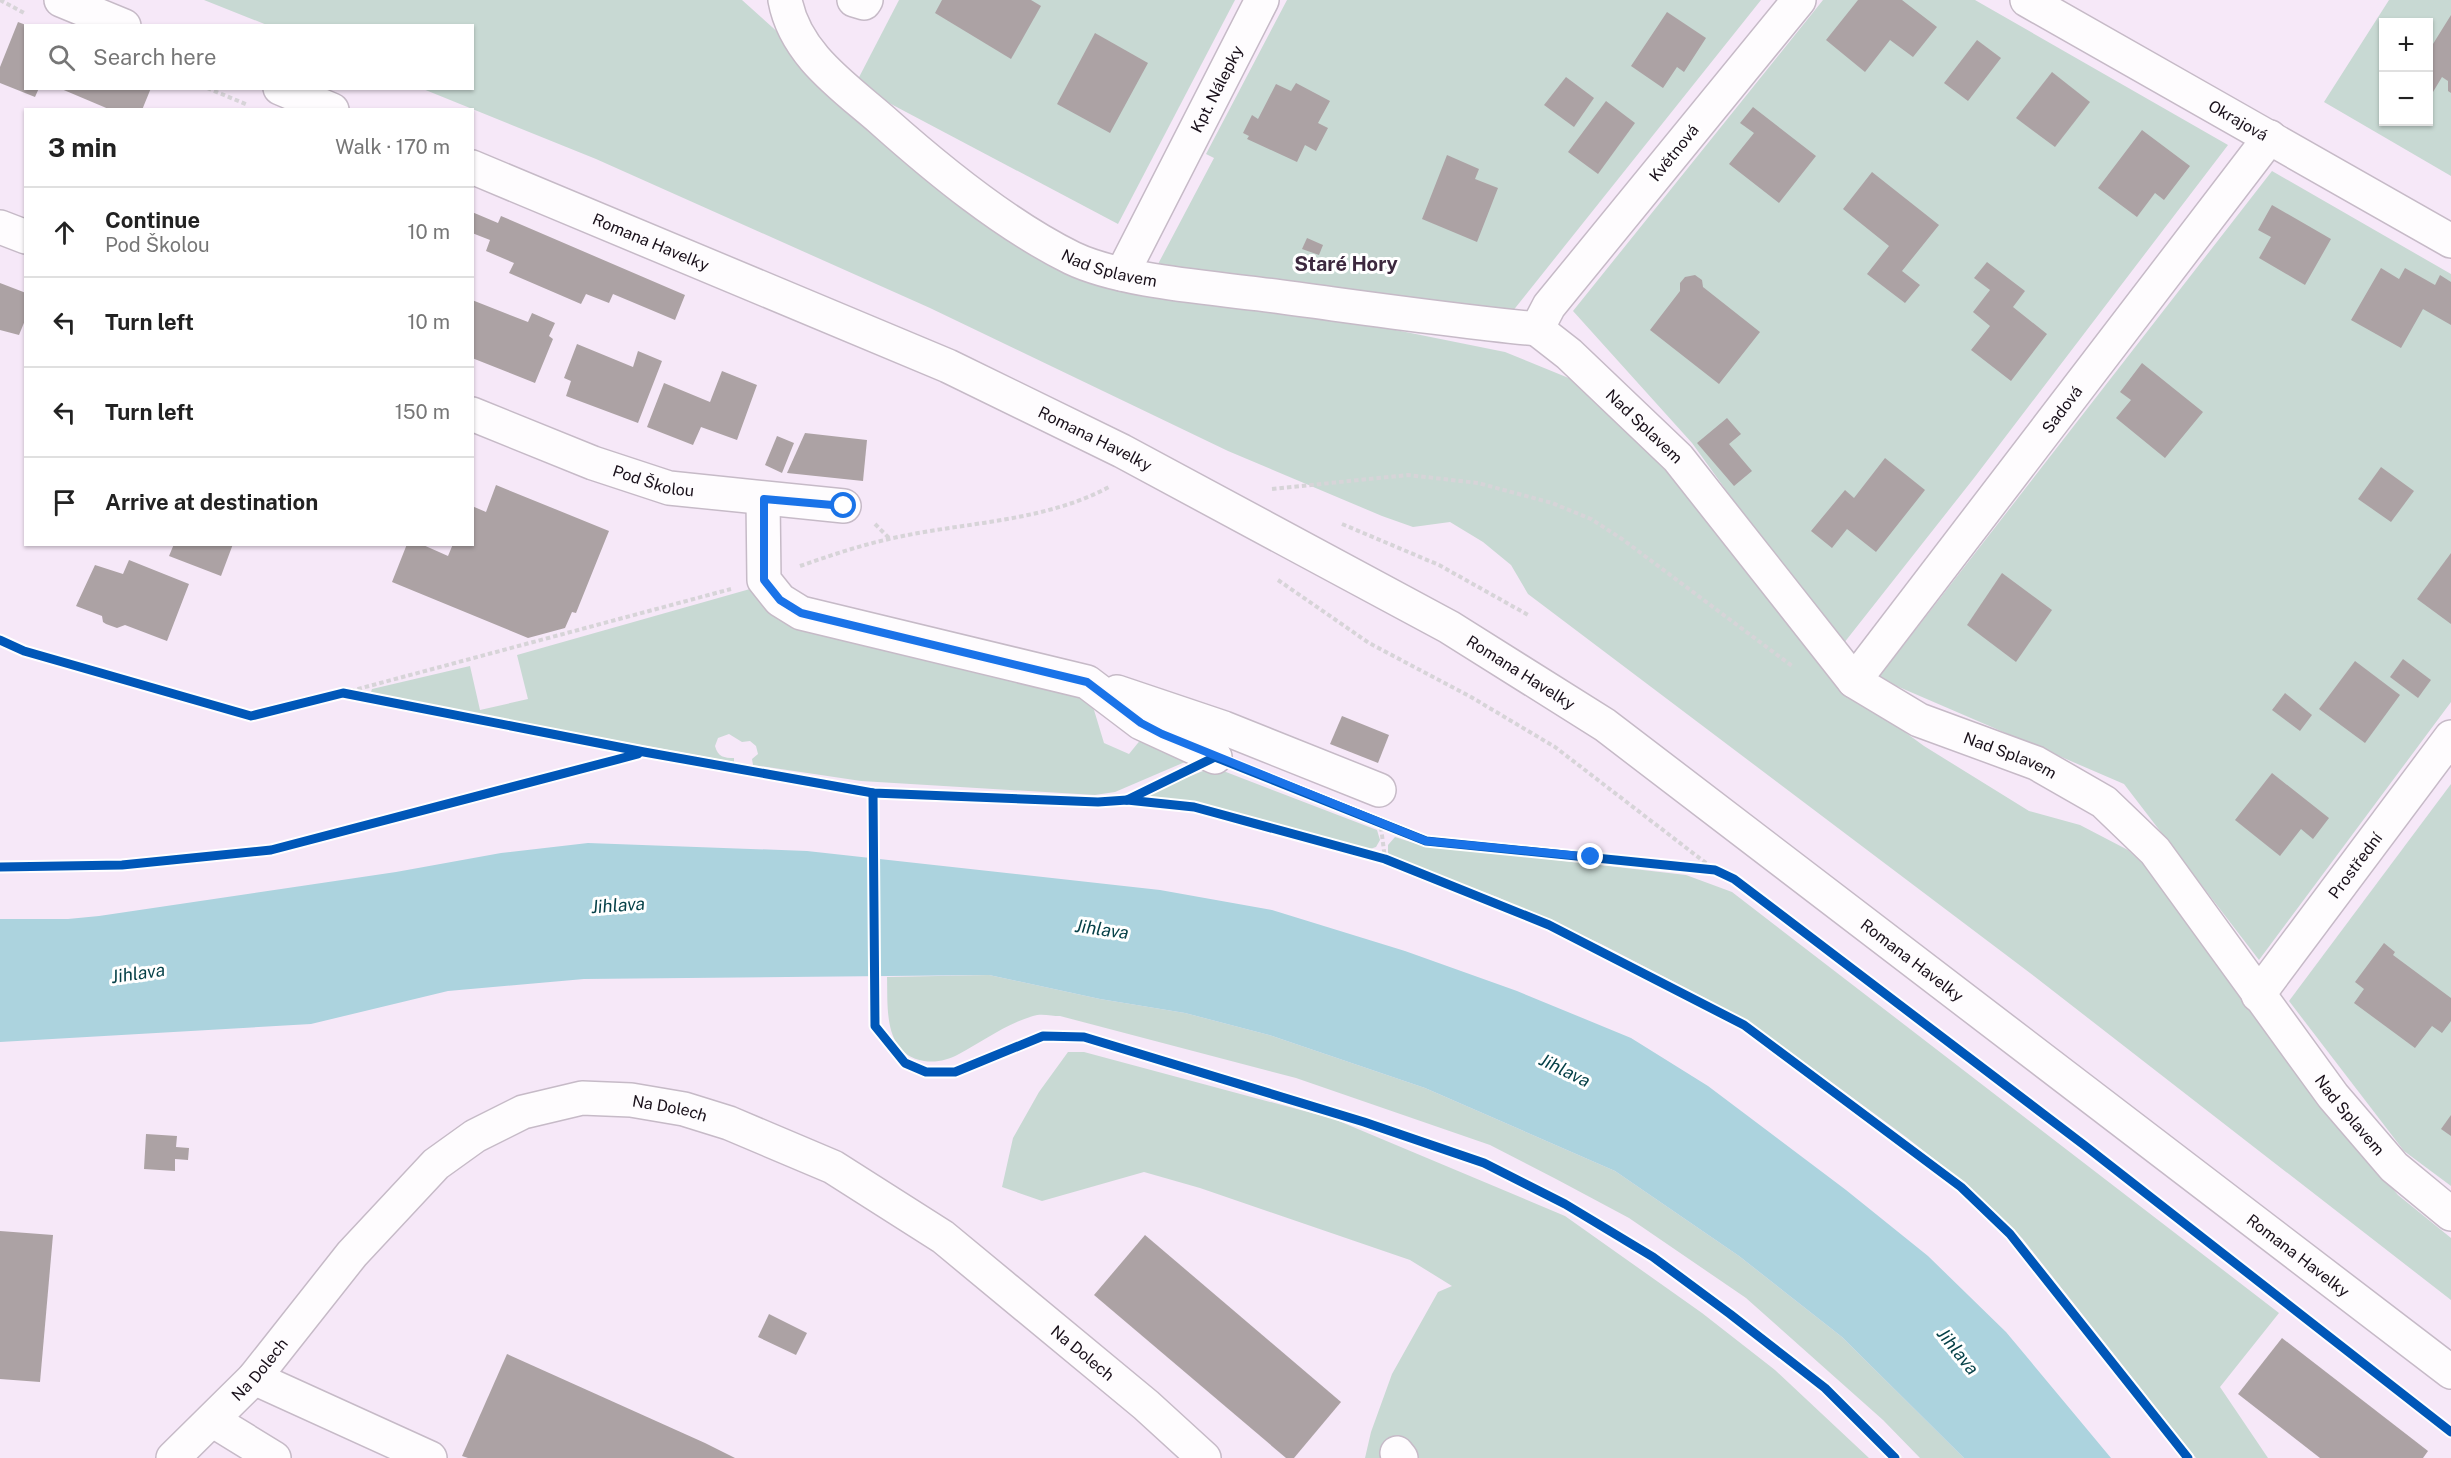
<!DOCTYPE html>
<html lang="en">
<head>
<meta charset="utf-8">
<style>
	:root { --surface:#fff; --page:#f2f2f2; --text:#222; --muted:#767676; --line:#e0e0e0 }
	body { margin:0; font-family:"Public Sans",sans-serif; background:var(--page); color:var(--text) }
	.controls { position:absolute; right:18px; top:18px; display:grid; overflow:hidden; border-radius:0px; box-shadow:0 2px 4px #0004 }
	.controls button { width:54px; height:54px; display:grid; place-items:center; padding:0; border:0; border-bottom:2px solid var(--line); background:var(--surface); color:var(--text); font:30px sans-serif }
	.stop { position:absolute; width:18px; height:18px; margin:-14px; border:4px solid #1a73e8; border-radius:50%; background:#fff }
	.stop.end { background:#1a73e8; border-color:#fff; box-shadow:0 2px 6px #0008 }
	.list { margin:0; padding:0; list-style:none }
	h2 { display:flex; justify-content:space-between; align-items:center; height:78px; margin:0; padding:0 24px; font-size:26px }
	h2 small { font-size:20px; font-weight:400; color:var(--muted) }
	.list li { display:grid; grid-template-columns:39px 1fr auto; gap:18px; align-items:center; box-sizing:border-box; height:90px; padding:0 24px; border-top:2px solid var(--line) }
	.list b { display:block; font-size:22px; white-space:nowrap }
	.list p { margin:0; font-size:20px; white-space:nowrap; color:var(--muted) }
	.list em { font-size:20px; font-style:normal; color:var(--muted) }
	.icon { flex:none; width:33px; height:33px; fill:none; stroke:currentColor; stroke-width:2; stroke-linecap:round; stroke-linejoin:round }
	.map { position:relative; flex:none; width:2451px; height:1458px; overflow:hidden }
	.search { position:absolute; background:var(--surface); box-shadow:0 2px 4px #0004; left:24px; top:24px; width:450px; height:66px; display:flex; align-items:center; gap:15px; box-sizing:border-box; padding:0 21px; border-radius:0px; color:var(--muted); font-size:22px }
	.panel { position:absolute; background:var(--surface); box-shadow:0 2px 4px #0004; left:24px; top:108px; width:450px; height:438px; border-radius:0px }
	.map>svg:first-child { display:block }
	.green { fill:#c8d9d3; fill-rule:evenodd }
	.water { fill:#acd3de }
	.building { fill:#aca2a4 }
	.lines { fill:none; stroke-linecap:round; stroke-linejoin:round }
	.minor-casing { stroke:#c6bac7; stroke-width:36 }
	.path { stroke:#d7d4d8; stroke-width:4; stroke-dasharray:4.5 3; stroke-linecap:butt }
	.minor { stroke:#fefcfe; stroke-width:33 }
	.cycleway-casing { stroke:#fff; stroke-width:13 }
	.cycleway { stroke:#0057b8; stroke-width:9 }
	.route { stroke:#1a73e8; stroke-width:8 }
	.labels { text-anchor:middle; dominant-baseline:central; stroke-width:6; stroke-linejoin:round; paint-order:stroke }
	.street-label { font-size:16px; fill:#19101a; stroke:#fff }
	.water-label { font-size:18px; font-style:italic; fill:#064148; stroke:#fff }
	.quarter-label { font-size:20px; font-weight:bold; fill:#3c283e; stroke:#fff }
</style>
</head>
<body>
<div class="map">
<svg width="2451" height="1458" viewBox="0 0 2451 1458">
	<rect width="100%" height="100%" fill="#f6e8f8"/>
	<g class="green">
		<polygon points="204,0 742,0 909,150 1072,271 1161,299 1361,323 1505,352 1598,390 1854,695 1924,746 2029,811 2080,825 2128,850 2154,874 2326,1109 2398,1195 2451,1238 2451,1300 2030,973 1528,594 1511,565 1483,542 1450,522 1413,527 1382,516 1228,451 930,308 596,159 423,89 472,88 472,26 267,25"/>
		<polygon points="899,0 1235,0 1118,224 855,85"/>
		<polygon points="1287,0 1761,0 1508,317 1157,266 1214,158 1206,154"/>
		<polygon points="1823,0 1975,0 2228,145 1974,478 1840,648 1692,443 1573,311"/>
		<path d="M2389,0H2451V176L2324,102ZM2384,22H2428V122H2384Z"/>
		<polygon points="2272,171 2451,274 2451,702 2259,960 2124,784 1878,678"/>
		<path d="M750,589L765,609L779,618L1087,699L1094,710L1104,743L1129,754L1142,738L1192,759L1115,792L1095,795L861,781L753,765L752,759L758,754L756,746L750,741L742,742L729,734L718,738L715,746C718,757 724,758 734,758V762L375,696L371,692L372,689L470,666L480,710L528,699L517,655Z"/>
		<polygon points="1213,767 1377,830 1380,840 1376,847 1367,850 1215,807 1184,801 1138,797"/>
		<polygon points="2451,784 2451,1186 2404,1151 2289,1001"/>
		<polygon points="1395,837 1417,844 1686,875 1732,892 2279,1313 2220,1387 2268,1458 2196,1458 2022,1238 1944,1167 1906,1137 1785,1048 1707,999 1601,944 1497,897 1395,859 1388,853 1388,845"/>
		<path d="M989,975L1100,999L1185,1013L1269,1035L1425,1088L1615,1171L1739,1256L1842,1337L1964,1458H1920L1883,1420L1746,1298L1629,1218L1556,1179L1490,1145L1296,1078L1060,1016C1052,1016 1041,1013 1033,1016C1006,1024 983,1041 959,1054C948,1060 936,1063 924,1061C883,1054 888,1008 887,977Z"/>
		<polygon points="1068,1052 1084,1052 1334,1119 1565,1216 1702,1313 1775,1370 1869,1458 1365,1458 1371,1432 1392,1374 1438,1292 1452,1286 1410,1260 1200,1188 1144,1172 1042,1201 1002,1187 1013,1138 1039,1092"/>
	</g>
	<polygon class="water" points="588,843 807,851 1160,890 1272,910 1405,951 1517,991 1631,1038 1708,1086 1846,1190 1928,1256 2006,1332 2111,1458 1964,1458 1842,1337 1739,1256 1615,1171 1425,1088 1269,1035 1185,1013 1100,999 989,975 584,979 448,991 311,1024 0,1042 0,919 68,919 99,916 396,872 501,853"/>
	<g class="building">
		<polygon points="942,0 1031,0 1041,6 1011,59 935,13"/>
		<polygon points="1858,0 1902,0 1937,27 1913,57 1890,40 1865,72 1826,40"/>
		<polygon points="1667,12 1706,38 1684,72 1677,67 1663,88 1631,66"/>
		<polygon points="2451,15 2451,93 2448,91 2448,81 2442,77 2433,92 2428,89 2428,52"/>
		<polygon points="18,22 26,25 26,88 39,88 35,97 0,83 0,67"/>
		<polygon points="1095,33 1148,63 1110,133 1057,104"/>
		<polygon points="1977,40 2001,58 1968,101 1944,83"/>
		<polygon points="2052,72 2090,102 2055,147 2016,118"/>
		<polygon points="1566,77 1594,98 1574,127 1544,105"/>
		<polygon points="1296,83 1330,101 1318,123 1328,128 1316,151 1305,145 1297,162 1247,139 1249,136 1243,133 1252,115 1258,119 1276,84 1291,91"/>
		<polygon points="59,88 151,88 142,110 111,110"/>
		<polygon points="1606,101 1635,123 1598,174 1568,152"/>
		<polygon points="1753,107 1816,156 1779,203 1729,164 1754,133 1740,123"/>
		<polygon points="2142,130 2190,166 2164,200 2155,193 2137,217 2098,188"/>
		<polygon points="1447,155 1479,169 1475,179 1498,188 1477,242 1422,219"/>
		<polygon points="1872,172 1939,225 1902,271 1920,285 1905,303 1867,274 1889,246 1843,209"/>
		<polygon points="2272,205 2331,239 2305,285 2259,258 2271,237 2258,230"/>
		<polygon points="472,212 498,223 501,216 685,295 675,320 613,294 609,303 586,294 581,304 509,273 514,263 486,251 490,240 472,233"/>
		<polygon points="1307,238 1323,245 1319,255 1302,249"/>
		<polygon points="1987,262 2025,291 2013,307 2047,334 2011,381 1971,350 1990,326 1973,312 1990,290 1974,278"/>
		<polygon points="2381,268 2399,279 2405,268 2435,285 2440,275 2451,282 2451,325 2423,309 2401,348 2351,320"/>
		<polygon points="1695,275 1702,280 1703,287 1760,332 1719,384 1650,330 1680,291 1680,283 1685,277"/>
		<polygon points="0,283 26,293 26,318 19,335 0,330"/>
		<polygon points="472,300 528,322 532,313 555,323 549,336 553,339 535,383 472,358"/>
		<polygon points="577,344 633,367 638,351 662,361 638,423 566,396 571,381 564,378"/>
		<polygon points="2142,363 2203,412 2165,458 2116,418 2131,400 2120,392"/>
		<polygon points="722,371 757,385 737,440 701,427 693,445 647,427 664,383 710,402"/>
		<polygon points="1727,418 1741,434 1729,444 1752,471 1734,486 1697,443"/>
		<polygon points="805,433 867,440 863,481 787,473"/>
		<polygon points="777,436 794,443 782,473 765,465"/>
		<polygon points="1885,458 1925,490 1876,552 1847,529 1832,548 1811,531 1845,490 1854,498"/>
		<polygon points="2381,467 2414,491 2391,522 2358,499"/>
		<polygon points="496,485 609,531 576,613 572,612 565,628 528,638 392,582 407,544 421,544 448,556 453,544 472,544 472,506 486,512"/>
		<polygon points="174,544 233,544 221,576 169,556"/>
		<polygon points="2451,553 2451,624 2417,599"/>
		<polygon points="129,560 189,584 167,641 125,625 117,628 106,624 103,622 102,616 76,606 95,565 123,574"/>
		<polygon points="2002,573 2052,610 2016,662 1967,625"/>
		<polygon points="2403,659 2431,680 2418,698 2390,677"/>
		<polygon points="2355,661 2400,695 2365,743 2319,709"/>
		<polygon points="2285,693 2312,715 2300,731 2272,710"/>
		<polygon points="1342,716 1389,735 1378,763 1330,744"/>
		<polygon points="2272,773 2329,818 2313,839 2301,829 2280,856 2235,820"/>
		<polygon points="2384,943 2395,952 2393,955 2451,998 2451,1021 2442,1033 2432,1026 2415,1048 2354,1003 2364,989 2355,982"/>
		<polygon points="2451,1115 2451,1136 2441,1129"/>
		<polygon points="146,1134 177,1136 176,1147 189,1148 188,1160 175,1159 175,1171 144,1169"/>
		<polygon points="0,1231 53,1235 40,1382 0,1379"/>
		<polygon points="1145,1235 1341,1402 1294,1458 1286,1458 1094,1295"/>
		<polygon points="769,1314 807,1333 796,1355 758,1337"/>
		<polygon points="2282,1338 2428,1451 2423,1458 2320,1458 2238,1394"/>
		<polygon points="507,1354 705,1443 735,1458 468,1458 462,1456"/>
	</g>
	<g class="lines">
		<defs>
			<g id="minor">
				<polyline points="61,0 124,26"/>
				<path id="s1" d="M785,0C795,54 843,86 882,120C938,170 1005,225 1072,258C1120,281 1205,287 1259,294C1351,306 1444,320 1537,329"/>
				<polyline points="854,0 864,3 866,0"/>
				<path id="s2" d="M1799,0L1549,306L1537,329L1569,354L1678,458L1854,681L1919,720L2036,763L2104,802L2155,851L2333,1096L2394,1167L2451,1214"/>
				<path id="s3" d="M2027,0L2451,241"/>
				<polyline points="280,88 332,110"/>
				<path id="s4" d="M472,167L948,366L1122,451L1449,627L1605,725L2451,1372"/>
				<polyline points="0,227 26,237"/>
				<path id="s5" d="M1122,274L1262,0"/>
				<path id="s6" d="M472,414L593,463L669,488L844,506"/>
				<polyline points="763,499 764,580 780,600 801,613 1087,682 1141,723 1215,757"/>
				<path id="s7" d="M1854,681L2270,137"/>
				<polyline points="1117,692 1224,728 1379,790"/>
				<path id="s8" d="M2258,995L2451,737"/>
				<polyline points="254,1378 430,1458"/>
				<polyline points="212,1420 274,1458"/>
				<polyline points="1397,1453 1401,1458"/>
				<path id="s9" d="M173,1458L254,1378L352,1254L436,1164L475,1136L523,1112L582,1098L631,1100L684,1109L729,1123L833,1167L943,1237L1146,1405L1204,1458"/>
			</g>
		</defs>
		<use href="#minor" class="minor-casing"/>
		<g class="path">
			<polyline points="0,0 26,14"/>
			<polyline points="207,88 248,105"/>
			<polyline points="1272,489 1408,475 1478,483 1552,503 1591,519 1622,539 1792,666"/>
			<polyline points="875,524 889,538"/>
			<polyline points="1342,524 1439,565 1530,616"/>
			<path d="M800,566C829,556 858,546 889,539C961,522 1042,523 1109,487"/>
			<polyline points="1278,580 1369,643 1471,697 1555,747 1715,870"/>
			<polyline points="343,693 731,589"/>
			<polyline points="1381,827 1385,859"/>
		</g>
		<use href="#minor" class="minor"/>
		<defs>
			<g id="cycleway">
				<polyline points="0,640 24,651 251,716 343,693 644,752 873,793 1098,802 1127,800 1194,807 1385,859 1549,925 1744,1025 1961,1187 2010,1234 2188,1458"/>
				<polyline points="873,793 875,1026 905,1063 926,1072 955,1072 1043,1036 1084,1037 1364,1122 1484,1163 1565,1204 1653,1257 1730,1314 1825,1388 1895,1458"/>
				<polyline points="1127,800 1215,757 1426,841 1715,870 1734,879 2084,1145 2451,1432"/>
				<polyline points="0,867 122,865 271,850 638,754"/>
			</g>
		</defs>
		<use href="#cycleway" class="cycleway-casing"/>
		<use href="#cycleway" class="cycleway"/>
	</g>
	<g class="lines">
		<polyline class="route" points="844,506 764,499 764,580 780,600 801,613 1087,682 1141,723 1162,734 1426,841 1591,857"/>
	</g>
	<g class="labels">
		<g class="street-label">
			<text stroke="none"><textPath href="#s5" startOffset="208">Kpt. Nálepky</textPath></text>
			<text stroke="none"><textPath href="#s3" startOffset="243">Okrajová</textPath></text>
			<text transform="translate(1674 153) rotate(-51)">Květnová</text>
			<text stroke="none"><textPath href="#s4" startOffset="194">Romana Havelky</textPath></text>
			<text stroke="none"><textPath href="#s1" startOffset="432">Nad Splavem</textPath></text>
			<text stroke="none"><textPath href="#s7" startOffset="342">Sadová</textPath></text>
			<text stroke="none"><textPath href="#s2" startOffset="566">Nad Splavem</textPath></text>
			<text stroke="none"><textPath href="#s4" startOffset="680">Romana Havelky</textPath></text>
			<text stroke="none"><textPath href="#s6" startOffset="194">Pod Školou</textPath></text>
			<text stroke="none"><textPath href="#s4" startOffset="1166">Romana Havelky</textPath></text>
			<text stroke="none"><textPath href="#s2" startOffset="1070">Nad Splavem</textPath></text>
			<text stroke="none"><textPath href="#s8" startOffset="162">Prostřední</textPath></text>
			<text stroke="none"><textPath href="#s4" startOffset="1652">Romana Havelky</textPath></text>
			<text stroke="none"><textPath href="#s9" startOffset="646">Na Dolech</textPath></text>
			<text stroke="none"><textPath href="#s2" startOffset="1574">Nad Splavem</textPath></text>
			<text stroke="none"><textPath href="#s4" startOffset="2138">Romana Havelky</textPath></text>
			<text stroke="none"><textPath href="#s9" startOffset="1132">Na Dolech</textPath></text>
			<text stroke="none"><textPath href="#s9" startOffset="124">Na Dolech</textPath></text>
		</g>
		<g class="water-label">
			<text transform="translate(618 905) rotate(-4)">Jihlava</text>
			<text transform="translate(1102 929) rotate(8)">Jihlava</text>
			<text transform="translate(138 973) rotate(-8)">Jihlava</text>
			<text transform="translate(1565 1070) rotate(26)">Jihlava</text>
			<text transform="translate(1958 1351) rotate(51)">Jihlava</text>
		</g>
		<g class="quarter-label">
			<text x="1346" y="264">Staré Hory</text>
		</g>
	</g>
</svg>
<div class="controls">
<button>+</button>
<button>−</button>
</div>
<div class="stop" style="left:844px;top:506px"></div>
<div class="stop end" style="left:1591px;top:857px"></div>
<div class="search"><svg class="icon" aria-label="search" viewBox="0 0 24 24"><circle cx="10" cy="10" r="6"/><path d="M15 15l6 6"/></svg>Search here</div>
<section class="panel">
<h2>3 min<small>Walk · 170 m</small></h2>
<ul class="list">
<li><svg class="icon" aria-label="ahead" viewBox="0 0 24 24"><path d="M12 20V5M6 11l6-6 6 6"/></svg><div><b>Continue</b><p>Pod Školou</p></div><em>10 m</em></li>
<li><svg class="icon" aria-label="left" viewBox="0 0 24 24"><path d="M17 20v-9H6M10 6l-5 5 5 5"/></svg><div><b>Turn left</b></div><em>10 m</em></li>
<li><svg class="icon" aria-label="left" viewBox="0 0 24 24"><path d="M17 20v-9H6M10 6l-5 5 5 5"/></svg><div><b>Turn left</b></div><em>150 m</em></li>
<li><svg class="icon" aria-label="arrive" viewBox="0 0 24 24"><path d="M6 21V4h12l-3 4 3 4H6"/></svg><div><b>Arrive at destination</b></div></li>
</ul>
</section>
</div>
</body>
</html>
